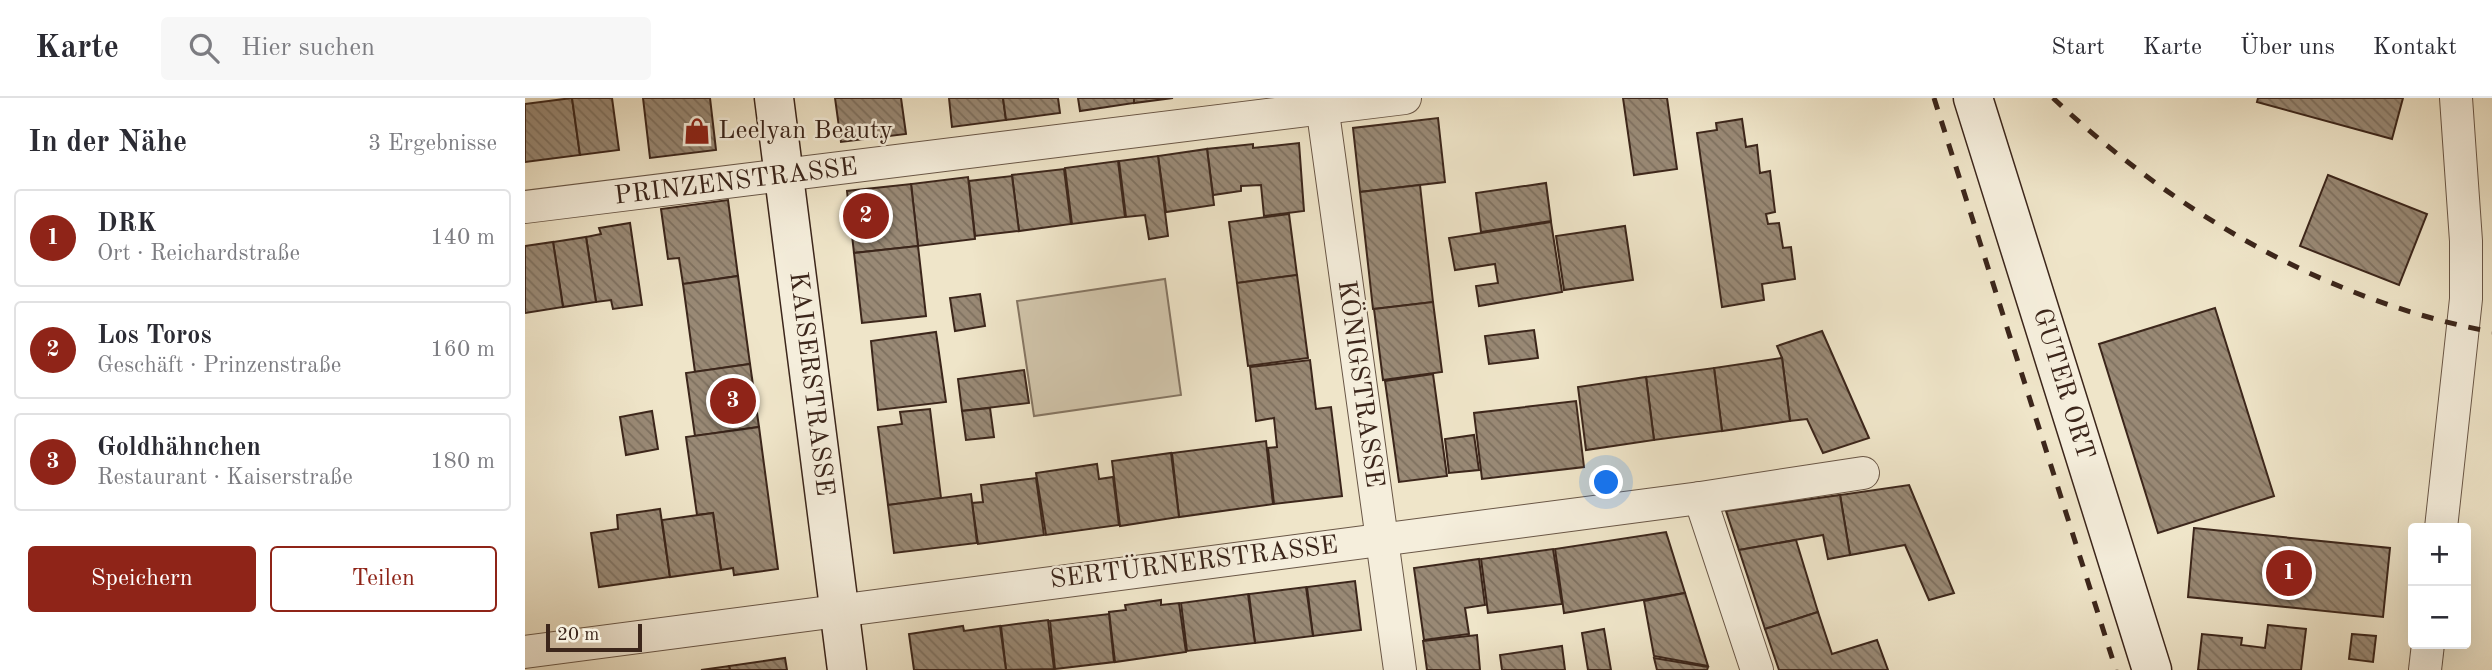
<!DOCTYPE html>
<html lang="de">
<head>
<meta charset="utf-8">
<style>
	:root { --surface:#fff; --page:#f7f7f7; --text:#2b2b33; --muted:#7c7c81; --line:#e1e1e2; --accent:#8f2418 }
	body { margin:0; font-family:"Old Standard TT",serif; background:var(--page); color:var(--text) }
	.controls { position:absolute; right:21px; bottom:21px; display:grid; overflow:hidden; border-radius:7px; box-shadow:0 7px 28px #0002 }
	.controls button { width:63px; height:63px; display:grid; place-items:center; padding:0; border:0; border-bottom:2px solid var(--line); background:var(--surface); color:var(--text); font:35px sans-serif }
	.scale { position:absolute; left:21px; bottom:18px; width:96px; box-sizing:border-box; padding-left:7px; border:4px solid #3c261b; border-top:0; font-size:19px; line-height:24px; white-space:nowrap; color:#3c261b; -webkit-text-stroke:5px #f5eedc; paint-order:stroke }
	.you { position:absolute; left:1082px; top:385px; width:24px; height:24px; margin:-18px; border:5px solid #fff; border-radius:50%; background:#1a73e8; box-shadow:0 0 0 10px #1a73e833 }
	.badge { display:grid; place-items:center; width:46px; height:46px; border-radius:50%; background:var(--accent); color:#fff; font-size:23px; font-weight:700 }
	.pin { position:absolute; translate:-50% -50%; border:4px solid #fff; box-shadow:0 2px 7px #0006 }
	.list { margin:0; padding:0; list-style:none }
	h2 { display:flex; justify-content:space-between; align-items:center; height:91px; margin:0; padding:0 28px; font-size:30px }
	h2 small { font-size:23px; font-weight:400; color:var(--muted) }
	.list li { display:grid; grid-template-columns:46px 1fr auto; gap:21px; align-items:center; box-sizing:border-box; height:98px; margin:0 14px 14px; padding:0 14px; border:2px solid var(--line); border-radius:7px }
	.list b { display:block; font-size:26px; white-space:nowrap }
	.list p { margin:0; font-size:23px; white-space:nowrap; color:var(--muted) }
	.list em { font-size:23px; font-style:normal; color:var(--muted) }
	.actions { display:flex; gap:14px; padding:21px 28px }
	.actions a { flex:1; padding:16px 0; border:2px solid var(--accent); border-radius:7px; text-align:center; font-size:24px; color:var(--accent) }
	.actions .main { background:var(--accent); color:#fff }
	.icon { flex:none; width:38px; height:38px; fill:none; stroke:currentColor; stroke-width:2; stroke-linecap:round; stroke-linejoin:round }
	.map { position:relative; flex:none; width:1967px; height:572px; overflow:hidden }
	header { display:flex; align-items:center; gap:42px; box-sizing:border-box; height:98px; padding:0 35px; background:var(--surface); border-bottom:2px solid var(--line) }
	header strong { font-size:33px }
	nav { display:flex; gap:38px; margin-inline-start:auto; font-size:24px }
	.search { width:490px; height:63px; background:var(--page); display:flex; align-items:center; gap:18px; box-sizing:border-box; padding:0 24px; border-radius:7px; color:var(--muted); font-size:26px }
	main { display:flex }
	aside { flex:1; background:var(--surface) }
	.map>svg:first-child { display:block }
	.park { fill:#d1c5ab; stroke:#867663; stroke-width:2 }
	.building { fill:url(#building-back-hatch); stroke:#3c261b; stroke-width:2 }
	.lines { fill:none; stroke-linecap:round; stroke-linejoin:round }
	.minor-casing { stroke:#695646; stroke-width:34 }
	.secondary-casing { stroke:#3c261b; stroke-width:41 }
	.minor { stroke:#f5eedc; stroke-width:32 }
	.secondary { stroke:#f5eedc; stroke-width:38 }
	.rail { stroke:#3c261b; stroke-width:5; stroke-dasharray:12 12; stroke-linecap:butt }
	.labels { text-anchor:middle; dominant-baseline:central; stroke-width:5; stroke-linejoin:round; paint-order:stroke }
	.poi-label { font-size:26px; fill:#3c261b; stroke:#f5eedc; text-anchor:start }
	.street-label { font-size:26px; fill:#3c261b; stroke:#f5eedc }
</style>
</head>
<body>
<header>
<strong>Karte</strong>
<div class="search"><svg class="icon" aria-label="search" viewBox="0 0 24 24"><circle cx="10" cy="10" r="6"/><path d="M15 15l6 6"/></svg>Hier suchen</div>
<nav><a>Start</a><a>Karte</a><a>Über uns</a><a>Kontakt</a></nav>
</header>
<main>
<aside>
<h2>In der Nähe<small>3 Ergebnisse</small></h2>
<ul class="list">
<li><span class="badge">1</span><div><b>DRK</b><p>Ort · Reichardstraße</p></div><em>140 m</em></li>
<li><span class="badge">2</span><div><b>Los Toros</b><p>Geschäft · Prinzenstraße</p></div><em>160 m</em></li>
<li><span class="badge">3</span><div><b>Goldhähnchen</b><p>Restaurant · Kaiserstraße</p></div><em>180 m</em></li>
</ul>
<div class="actions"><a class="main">Speichern</a><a>Teilen</a></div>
</aside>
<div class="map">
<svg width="1967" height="572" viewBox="0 0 1967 572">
	<defs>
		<pattern id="building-back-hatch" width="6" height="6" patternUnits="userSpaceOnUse" patternTransform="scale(1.75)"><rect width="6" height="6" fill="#998975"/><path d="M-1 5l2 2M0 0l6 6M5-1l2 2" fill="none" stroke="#7e705f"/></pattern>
	</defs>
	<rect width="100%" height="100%" fill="#efe5c9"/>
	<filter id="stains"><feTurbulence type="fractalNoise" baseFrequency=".00286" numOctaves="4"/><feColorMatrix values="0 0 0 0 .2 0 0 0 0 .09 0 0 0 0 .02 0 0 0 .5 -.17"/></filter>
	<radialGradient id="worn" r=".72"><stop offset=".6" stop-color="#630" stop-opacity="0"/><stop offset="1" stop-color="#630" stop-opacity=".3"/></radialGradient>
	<polygon class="park" points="640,181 656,297 509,318 492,203"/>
	<g class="building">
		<polygon points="47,0 55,57 0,64 0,6"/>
		<polygon points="47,0 87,0 94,52 55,57"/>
		<polygon points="118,0 185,0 191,52 125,60"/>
		<polygon points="310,0 376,0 381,36 316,44"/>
		<polygon points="424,0 478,0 481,22 427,29"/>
		<polygon points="478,0 533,0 535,15 481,22"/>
		<polygon points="553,0 609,0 609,5 555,13"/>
		<polygon points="609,0 648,0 609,5"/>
		<polygon points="1098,0 1142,0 1152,71 1109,77"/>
		<polygon points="1733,0 1878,0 1867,41 1732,4"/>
		<polygon points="913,20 920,84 835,94 828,30"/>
		<polygon points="1217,21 1221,49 1232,47 1235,75 1245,73 1250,114 1241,116 1243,126 1254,125 1258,150 1266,149 1270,181 1237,186 1239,202 1197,209 1172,35 1192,32 1191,25"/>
		<polygon points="774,45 779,113 739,118 736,87 716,88 716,93 688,97 682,51 728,46 728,50"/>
		<polygon points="682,51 689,107 641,114 633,58"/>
		<polygon points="633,58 643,138 624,141 620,117 601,119 594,63"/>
		<polygon points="593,63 600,119 547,126 540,70"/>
		<polygon points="539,71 546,126 494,133 487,77"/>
		<polygon points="1803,77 1902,116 1874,187 1775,148"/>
		<polygon points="487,78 494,133 450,138 444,83"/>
		<polygon points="443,79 450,141 393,148 386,86"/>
		<polygon points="1021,85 1026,123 956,134 951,95"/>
		<polygon points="386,86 393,148 329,155 322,93"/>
		<polygon points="895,87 908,204 848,211 835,94"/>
		<polygon points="203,102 213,178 158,186 154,160 143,161 136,111"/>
		<polygon points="764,116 772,177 712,185 704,124"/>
		<polygon points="1026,124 1037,194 954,208 951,188 973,185 970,166 930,172 924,140"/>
		<polygon points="105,125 117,207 88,211 86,202 71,204 61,139 76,136 74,130"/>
		<polygon points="1100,128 1108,182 1039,192 1031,138"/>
		<polygon points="61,139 71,204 38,209 28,144"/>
		<polygon points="28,144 38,209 0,215 0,148"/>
		<polygon points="393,148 401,218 337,225 329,155"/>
		<polygon points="772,177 783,260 723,268 712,185"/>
		<polygon points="213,178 225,266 170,274 158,186"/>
		<polygon points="455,196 460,228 430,233 425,200"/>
		<polygon points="908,204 917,274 858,282 849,211"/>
		<polygon points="1690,210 1749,398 1633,435 1574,246"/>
		<polygon points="1009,232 1013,260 964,266 960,238"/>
		<polygon points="1297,233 1344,340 1298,355 1282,321 1265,323 1257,260 1252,248"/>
		<polygon points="411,234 421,304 353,312 346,243"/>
		<polygon points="1257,260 1265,323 1197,333 1189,270"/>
		<polygon points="785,262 791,311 806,309 817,398 749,406 743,350 752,349 749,320 731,323 725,269"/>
		<polygon points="225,266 234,329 170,338 161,275"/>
		<polygon points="1189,270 1197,333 1129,342 1121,279"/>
		<polygon points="499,272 504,305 437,313 433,281"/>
		<polygon points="908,276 922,378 874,384 860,283"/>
		<polygon points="1121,279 1129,342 1061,352 1053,289"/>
		<polygon points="1051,303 1059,369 957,381 949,315"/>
		<polygon points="465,310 469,339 441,342 437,313"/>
		<polygon points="405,311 416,400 363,407 353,329 377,326 375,314"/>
		<polygon points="127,313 133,351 101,357 95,319"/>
		<polygon points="234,329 253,471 209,477 208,470 196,472 188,415 172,417 161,339"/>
		<polygon points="949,337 954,372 924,375 920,341"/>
		<polygon points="741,343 748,406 654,419 647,355"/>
		<polygon points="646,355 654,419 595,428 587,363"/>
		<polygon points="572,366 574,381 588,379 594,427 521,437 511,375"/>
		<polygon points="511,380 519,437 453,446 447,405 458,404 456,387"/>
		<polygon points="1384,387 1429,495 1404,502 1380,447 1325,457 1315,397"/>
		<polygon points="446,396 452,445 369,455 363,407"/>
		<polygon points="1315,397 1325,457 1303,461 1298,437 1214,452 1201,413"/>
		<polygon points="135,411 145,479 74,489 66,435 93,431 92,417"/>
		<polygon points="188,415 196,472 145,479 137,422"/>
		<polygon points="1669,430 1865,450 1858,519 1663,499"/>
		<polygon points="1141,434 1160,495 1039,515 1030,451"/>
		<polygon points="1271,442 1293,514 1240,531 1214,452"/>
		<polygon points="1028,451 1037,506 963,515 956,461"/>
		<polygon points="954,461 960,507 940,510 944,536 899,542 889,470"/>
		<polygon points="830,483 836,532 788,538 782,489"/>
		<polygon points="781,489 788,538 730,545 724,496"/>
		<polygon points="1160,495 1183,568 1129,558 1119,503"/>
		<polygon points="723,496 730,545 662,553 656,505"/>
		<polygon points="636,502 636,507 654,505 661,554 590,564 584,514 601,512 600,507"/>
		<polygon points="1293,514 1307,556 1352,542 1363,572 1254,572 1240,531"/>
		<polygon points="584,516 589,564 530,571 525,523"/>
		<polygon points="523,522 529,571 481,572 476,528"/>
		<polygon points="1743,527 1781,531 1776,572 1673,572 1677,536 1717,540 1716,547 1740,550"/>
		<polygon points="438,528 439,533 475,528 481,572 389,572 384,536"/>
		<polygon points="1079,531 1086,572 1063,572 1057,535"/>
		<polygon points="1827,536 1851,538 1848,564 1824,561"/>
		<polygon points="952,537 955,572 902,572 898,543"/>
		<polygon points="1037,548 1040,572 977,572 975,557"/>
		<polygon points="260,560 262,572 205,572 204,568"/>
		<polygon points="1129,560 1183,569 1182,572 1132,572"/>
		<polygon points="204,568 205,572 176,572"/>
	</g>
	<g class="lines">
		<defs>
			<g id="minor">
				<polyline points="796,0 875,572"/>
				<polyline points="0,109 880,0"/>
				<polyline points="1175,400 1232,572"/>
				<polyline points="1916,430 1941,201 1941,143 1931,0"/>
				<polyline points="0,554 1175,400 1338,375"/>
				<polyline points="1900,572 1903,546"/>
			</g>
			<g id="secondary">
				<polyline points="249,0 322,572"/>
				<polyline points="1448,0 1627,572"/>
			</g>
		</defs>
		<use href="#minor" class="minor-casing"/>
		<use href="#secondary" class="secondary-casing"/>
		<use href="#minor" class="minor"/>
		<use href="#secondary" class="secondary"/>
		<g class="rail">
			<polyline points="1409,0 1591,572"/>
			<path d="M1528,0C1650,115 1802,203 1967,234"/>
		</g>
	</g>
	<defs>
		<symbol id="shop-bare" viewBox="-9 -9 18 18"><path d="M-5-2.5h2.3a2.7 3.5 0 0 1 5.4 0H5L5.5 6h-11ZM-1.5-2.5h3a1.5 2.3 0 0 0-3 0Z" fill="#8f2418" stroke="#f5eedc" stroke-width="2.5" paint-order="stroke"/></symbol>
	</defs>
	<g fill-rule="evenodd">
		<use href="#shop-bare" x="153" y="14" width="38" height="38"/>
	</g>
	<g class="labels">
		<g class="poi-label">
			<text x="193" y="33">Leelyan Beauty</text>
		</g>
		<g class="street-label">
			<text transform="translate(211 84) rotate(-7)">PRINZENSTRASSE</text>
			<text transform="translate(286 286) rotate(83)">KAISERSTRASSE</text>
			<text transform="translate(835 286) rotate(82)">KÖNIGSTRASSE</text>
			<text transform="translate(1538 286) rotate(73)">GUTER ORT</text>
			<text transform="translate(669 465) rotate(-7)">SERTÜRNERSTRASSE</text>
		</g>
	</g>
	<rect width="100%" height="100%" filter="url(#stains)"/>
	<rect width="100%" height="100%" fill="url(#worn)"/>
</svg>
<div class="controls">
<button>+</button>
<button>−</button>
</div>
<div class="scale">20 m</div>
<div class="you"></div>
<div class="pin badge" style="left:1764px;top:475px">1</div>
<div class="pin badge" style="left:341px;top:118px">2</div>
<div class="pin badge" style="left:208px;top:303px">3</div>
</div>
</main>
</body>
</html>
